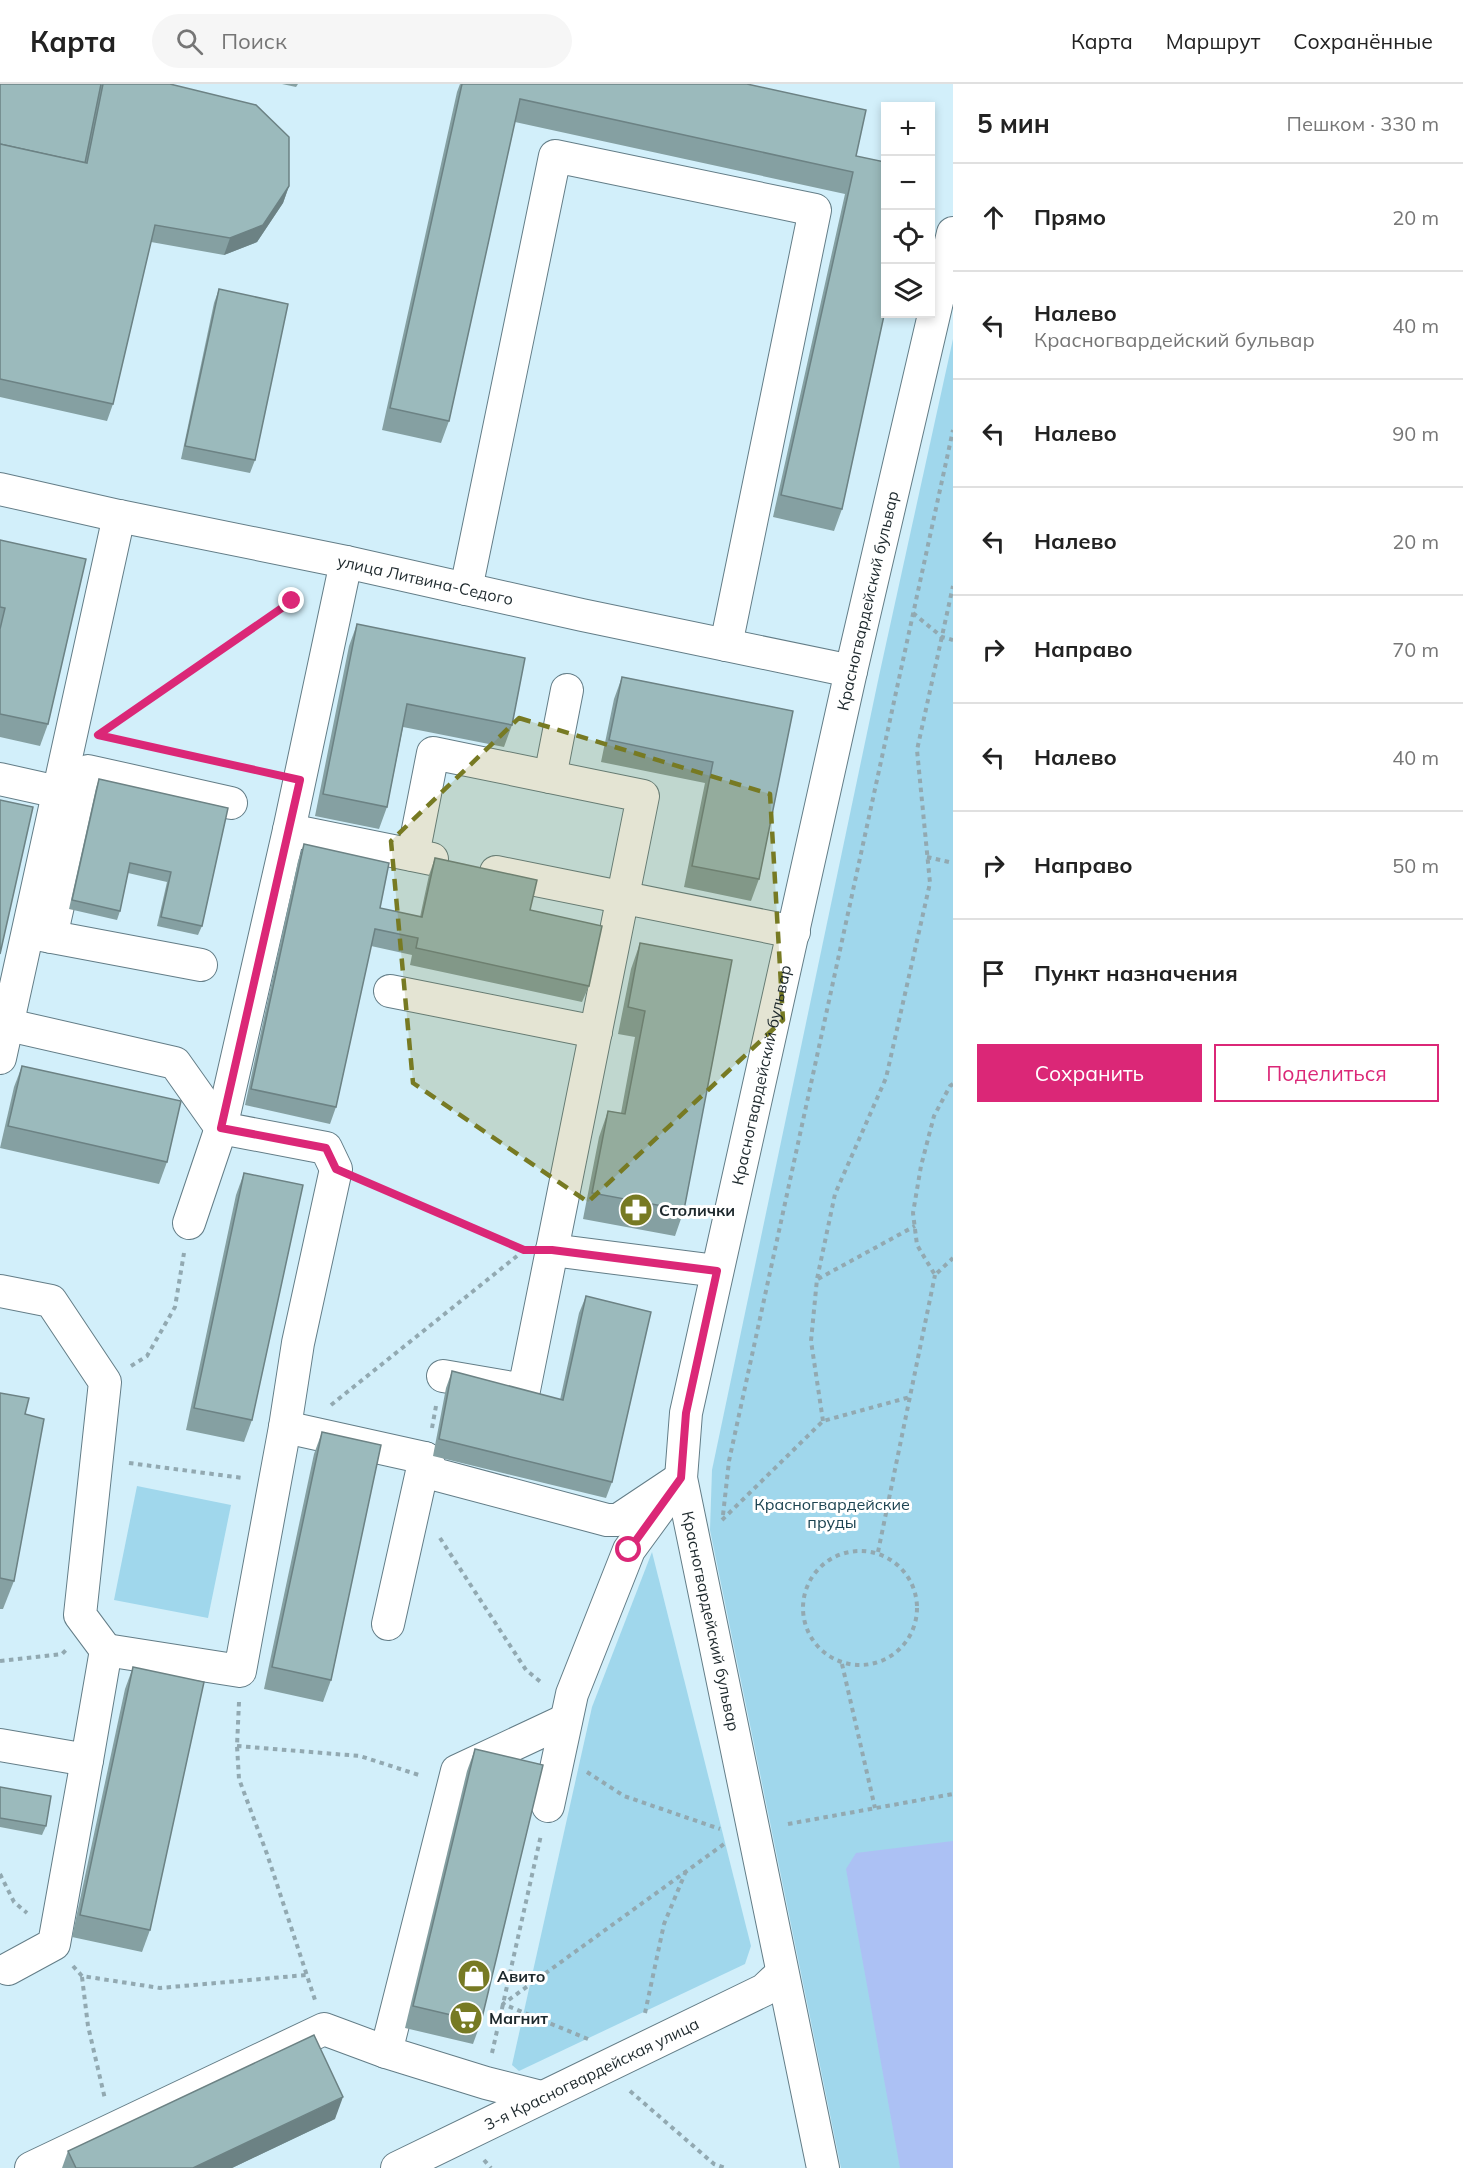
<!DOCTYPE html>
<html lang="ru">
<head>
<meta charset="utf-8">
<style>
	:root { --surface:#fff; --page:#f6f6f6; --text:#222; --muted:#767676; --line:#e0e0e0; --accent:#db2777 }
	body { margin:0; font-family:Mulish,sans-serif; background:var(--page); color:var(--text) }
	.controls { position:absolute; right:18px; top:18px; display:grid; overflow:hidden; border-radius:0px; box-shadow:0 3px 9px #0003 }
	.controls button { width:54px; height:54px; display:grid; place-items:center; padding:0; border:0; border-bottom:2px solid var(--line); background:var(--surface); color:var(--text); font:30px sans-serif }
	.stop { position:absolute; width:18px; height:18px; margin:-14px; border:4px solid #db2777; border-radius:50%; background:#fff }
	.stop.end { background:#db2777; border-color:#fff; box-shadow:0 2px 6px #0008 }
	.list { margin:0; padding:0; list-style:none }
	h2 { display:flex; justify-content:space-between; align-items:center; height:78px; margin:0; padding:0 24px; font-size:26px }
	h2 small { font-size:20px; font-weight:400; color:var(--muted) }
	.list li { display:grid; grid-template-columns:39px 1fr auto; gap:18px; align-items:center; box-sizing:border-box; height:108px; padding:0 24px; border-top:2px solid var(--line) }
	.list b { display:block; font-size:22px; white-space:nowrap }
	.list p { margin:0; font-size:20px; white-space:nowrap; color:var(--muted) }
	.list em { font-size:20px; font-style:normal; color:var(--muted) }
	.actions { display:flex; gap:12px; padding:18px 24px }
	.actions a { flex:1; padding:14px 0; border:2px solid var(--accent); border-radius:0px; text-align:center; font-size:21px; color:var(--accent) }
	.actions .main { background:var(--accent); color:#fff }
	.icon { flex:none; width:33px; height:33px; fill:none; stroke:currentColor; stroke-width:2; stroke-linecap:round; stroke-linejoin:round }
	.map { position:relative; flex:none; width:953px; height:2084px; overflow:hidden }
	header { display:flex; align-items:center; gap:36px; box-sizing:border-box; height:84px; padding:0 30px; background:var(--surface); border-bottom:2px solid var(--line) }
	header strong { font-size:28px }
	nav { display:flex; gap:33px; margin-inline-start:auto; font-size:21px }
	.search { width:420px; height:54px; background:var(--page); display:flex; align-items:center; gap:15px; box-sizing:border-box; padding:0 21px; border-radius:33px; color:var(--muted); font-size:22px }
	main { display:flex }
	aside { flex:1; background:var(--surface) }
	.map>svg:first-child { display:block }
	.green { fill:#a0d7ec }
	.water { fill:#acc1f4 }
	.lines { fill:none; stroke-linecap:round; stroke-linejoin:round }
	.minor-casing { stroke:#637d87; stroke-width:34 }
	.path { stroke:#92a9b1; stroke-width:4; stroke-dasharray:4.5 4.5; stroke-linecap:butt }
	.minor { stroke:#fff; stroke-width:32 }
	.wall { fill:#85a0a2 }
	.shaded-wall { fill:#6c8284 }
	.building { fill:#9bbabc; stroke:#6c8284; stroke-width:1.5 }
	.route { stroke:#db2777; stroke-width:8 }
	.marked { fill:#777a23; fill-opacity:0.2; stroke:#777a23; stroke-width:4.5; stroke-dasharray:12 8; stroke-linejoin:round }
	.labels { text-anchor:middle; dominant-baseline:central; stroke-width:6; stroke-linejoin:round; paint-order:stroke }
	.street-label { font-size:16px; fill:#1d282c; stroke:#fff }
	.poi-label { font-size:16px; font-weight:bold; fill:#1d282c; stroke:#fff; text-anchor:start }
	.park-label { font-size:16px; fill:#1c4351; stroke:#fff }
</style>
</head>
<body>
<header>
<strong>Карта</strong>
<div class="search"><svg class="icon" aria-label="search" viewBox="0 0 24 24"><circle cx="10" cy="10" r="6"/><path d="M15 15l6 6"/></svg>Поиск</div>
<nav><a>Карта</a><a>Маршрут</a><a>Сохранённые</a></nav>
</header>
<main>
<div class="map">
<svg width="953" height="2084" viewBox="0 0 953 2084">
	<rect width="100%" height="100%" fill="#d2effa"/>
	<g class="green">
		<polygon points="953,255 953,2084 841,2084 710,1446 712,1386 879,592"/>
		<polygon points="137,1402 231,1421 208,1534 114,1516"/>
		<polygon points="652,1468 751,1862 745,1880 519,1987 512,1981 592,1623"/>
	</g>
	<polygon class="water" points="953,1757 953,2084 900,2084 846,1785 856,1769"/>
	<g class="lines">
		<defs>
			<g id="minor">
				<path id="s1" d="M0,405L119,432L346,478L582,531L851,587"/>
				<polyline points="466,505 555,72 815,126 726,561"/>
				<polyline points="550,693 567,606"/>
				<polyline points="0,695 58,708"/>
				<polyline points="289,746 432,775"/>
				<polyline points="413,771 433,669 643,712 524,1306 443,1292"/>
				<polyline points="496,788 794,848"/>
				<polyline points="31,849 201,881"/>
				<polyline points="51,853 88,687 231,719"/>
				<polyline points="390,907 596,948"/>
				<polyline points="0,939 175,979 221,1044 326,1064 336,1085 298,1259 285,1343 240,1587 106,1566"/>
				<polyline points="0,974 119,432"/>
				<polyline points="189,1139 221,1044 289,746 346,478"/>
				<polyline points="552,1166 717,1187"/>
				<polyline points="0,1207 51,1217 105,1298 80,1531 106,1566 87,1676 0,1661"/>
				<polyline points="285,1343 425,1374 434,1390 607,1436 618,1436 681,1394"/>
				<polyline points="388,1540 425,1374"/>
				<polyline points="548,1722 572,1610 629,1466 670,1410"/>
				<polyline points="8,1885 54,1860 87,1676"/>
				<polyline points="386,1968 457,1687 566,1636"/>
				<polyline points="31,2084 324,1945 386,1968 486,1999 541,2013"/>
				<path id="s2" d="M397,2084L764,1906L782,1889"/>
				<path id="s3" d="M823,2084L681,1394L686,1329L851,587L953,149"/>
			</g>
		</defs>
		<use href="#minor" class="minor-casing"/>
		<g class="path">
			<polyline points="913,529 942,553 953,556"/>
			<polyline points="106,646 293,517"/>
			<polyline points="104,653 269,690"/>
			<polyline points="927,773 953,779"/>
			<polyline points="953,1000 950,1002 934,1032 921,1082 913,1129 917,1161 935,1191 953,1174"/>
			<polyline points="367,1098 520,1164"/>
			<polyline points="818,1195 915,1142"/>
			<polyline points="131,1282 147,1272 175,1223 184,1169"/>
			<polyline points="331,1321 517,1172"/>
			<polyline points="823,1337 811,1257 817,1195 835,1110 886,994 930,799 917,666 953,502"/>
			<polyline points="432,1344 436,1322"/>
			<polyline points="129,1379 243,1394"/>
			<polyline points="723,1431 729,1377 953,346"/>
			<polyline points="722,1436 823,1337 910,1313"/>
			<polyline points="440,1454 526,1586 542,1599"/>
			<circle cx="860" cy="1524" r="57"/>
			<polyline points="878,1468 935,1191"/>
			<polyline points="0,1577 62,1570 66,1566"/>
			<polyline points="842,1580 875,1724"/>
			<polyline points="239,1618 237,1662 239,1695 267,1770 315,1916"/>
			<polyline points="237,1662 360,1672 422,1692"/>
			<polyline points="587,1688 624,1712 720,1745"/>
			<polyline points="788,1740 953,1710"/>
			<polyline points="0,1790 14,1818 27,1829"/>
			<polyline points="73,1882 82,1892 160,1904 306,1891"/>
			<polyline points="82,1893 88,1942 105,2015"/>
			<polyline points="645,1929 664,1840 686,1787"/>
			<polyline points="588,1955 503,1920 724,1760"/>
			<polyline points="492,1969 541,1751"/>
			<polyline points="630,2007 714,2080 725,2084"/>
			<polyline points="484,2076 491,2084"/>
		</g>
		<use href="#minor" class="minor"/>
	</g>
	<g class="wall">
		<polygon points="0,0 170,0 289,102 283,119 257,158 224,171 151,158 113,320 107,337 0,313"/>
		<polygon points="282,0 298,0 296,3"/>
		<polygon points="460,0 747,0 856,72 842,425 834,447 773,433 845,110 799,100 515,38 449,337 441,359 382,346 457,8"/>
		<polygon points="219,205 255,376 250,389 181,375 214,219"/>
		<polygon points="0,456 48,640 40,662 0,653"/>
		<polygon points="357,540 512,641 504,663 403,643 387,723 379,745 315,732 349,562"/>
		<polygon points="622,593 793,627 759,795 751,817 684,803 705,699 601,678 614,615"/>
		<polygon points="99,695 228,724 202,842 198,851 157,842 167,798 128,789 120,827 117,836 69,825 96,704"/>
		<polygon points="304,760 380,824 420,833 429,791 435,774 530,826 589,902 582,918 410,881 412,871 371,862 336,1023 330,1040 245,1021 298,777"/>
		<polygon points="640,859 684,1126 675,1152 583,1135 599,1053 608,1027 621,1029 635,953 618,950 631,885"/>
		<polygon points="22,982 167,1078 159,1100 0,1064 14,1003"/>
		<polygon points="244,1089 252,1336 244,1358 186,1346 236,1111"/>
		<polygon points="586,1212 612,1398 606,1414 433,1372 446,1304 452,1287 560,1316 579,1229"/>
		<polygon points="0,1309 25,1330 14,1497 3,1525 0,1525"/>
		<polygon points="322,1348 331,1596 323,1618 264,1605 314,1370"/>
		<polygon points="133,1583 150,1846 142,1868 72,1853 125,1605"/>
		<polygon points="475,1665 481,1938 473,1960 405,1944 467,1687"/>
		<polygon points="0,1703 46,1742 42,1751 0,1743"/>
		<polygon points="335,2035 232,2084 62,2084 68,2067"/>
	</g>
	<g class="shaded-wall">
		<polygon points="289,102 283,119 257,158 224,171 230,154"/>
		<polygon points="343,2013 335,2035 232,2084 193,2084"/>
	</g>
	<g class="building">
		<polygon points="0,0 101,0 85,79 0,60"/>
		<polygon points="103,0 170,0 256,21 289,53 289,102 263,141 230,154 155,141 113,320 0,295 0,60 87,79"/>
		<polygon points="462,0 747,0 866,26 856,72 885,78 885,227 842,425 781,411 853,88 807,78 520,15 449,337 390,324"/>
		<polygon points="219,205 288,220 255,376 185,362"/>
		<polygon points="0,456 86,475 48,640 0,630 0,545 5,524 0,523"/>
		<polygon points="357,540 525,574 512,641 407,620 387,723 323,710"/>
		<polygon points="622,593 793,627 759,795 692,782 713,678 609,656"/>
		<polygon points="99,695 228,724 202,842 161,833 171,788 130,779 120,827 72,816"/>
		<polygon points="0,716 33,723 0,870"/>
		<polygon points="304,760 389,779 380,824 422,833 435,774 537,796 530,826 602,842 589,902 416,864 418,854 375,845 336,1023 251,1005"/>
		<polygon points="640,859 732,876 684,1126 592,1109 608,1027 625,1030 645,927 628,923"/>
		<polygon points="22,982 181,1017 167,1078 8,1042"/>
		<polygon points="244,1089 303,1101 252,1336 194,1324"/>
		<polygon points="586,1212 651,1228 612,1398 439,1355 452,1287 563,1316"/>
		<polygon points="0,1309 29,1314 25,1330 44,1335 14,1497 0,1494"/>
		<polygon points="322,1348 381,1361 331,1596 272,1583"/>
		<polygon points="133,1583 204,1598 150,1846 80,1831"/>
		<polygon points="475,1665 543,1681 481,1938 413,1922"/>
		<polygon points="0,1703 51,1712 46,1742 0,1734"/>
		<polygon points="314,1951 343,2013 193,2084 76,2084 68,2067"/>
	</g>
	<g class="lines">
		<polyline class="route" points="292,517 98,651 300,696 221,1044 326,1064 336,1085 524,1166 552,1166 717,1187 686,1329 681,1394 629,1466"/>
	</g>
	<path class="marked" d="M519,634L770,710L783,936L588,1118L413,999L391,757Z"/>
	<defs>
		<symbol id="pharmacy-disc" viewBox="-11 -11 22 22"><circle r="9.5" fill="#777a23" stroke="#fff"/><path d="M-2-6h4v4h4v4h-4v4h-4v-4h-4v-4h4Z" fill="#fff"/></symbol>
		<symbol id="shop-disc" viewBox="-11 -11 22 22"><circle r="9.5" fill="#777a23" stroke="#fff"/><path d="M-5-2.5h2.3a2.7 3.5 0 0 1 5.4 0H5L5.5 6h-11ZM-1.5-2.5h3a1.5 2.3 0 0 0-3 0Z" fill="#fff"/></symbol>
		<symbol id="supermarket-disc" viewBox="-11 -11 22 22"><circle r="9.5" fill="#777a23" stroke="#fff"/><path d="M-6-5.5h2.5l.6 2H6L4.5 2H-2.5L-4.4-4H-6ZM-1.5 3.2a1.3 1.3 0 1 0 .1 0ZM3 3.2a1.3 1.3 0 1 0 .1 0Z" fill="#fff"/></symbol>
	</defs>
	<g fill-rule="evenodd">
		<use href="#pharmacy-disc" x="617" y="1107" width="38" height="38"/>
		<use href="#shop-disc" x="455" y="1873" width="38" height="38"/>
		<use href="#supermarket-disc" x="447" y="1915" width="38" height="38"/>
	</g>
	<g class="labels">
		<g class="street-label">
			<text stroke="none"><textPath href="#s1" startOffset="435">улица Литвина-Седого</textPath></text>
			<text stroke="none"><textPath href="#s3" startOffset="1602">Красногвардейский бульвар</textPath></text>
			<text stroke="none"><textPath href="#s3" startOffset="1116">Красногвардейский бульвар</textPath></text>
			<text transform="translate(711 1537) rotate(78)">Красногвардейский бульвар</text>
			<text stroke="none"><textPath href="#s2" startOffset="216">3-я Красногвардейская улица</textPath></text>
		</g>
		<g class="poi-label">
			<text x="659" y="1126">Столички</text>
			<text x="497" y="1892">Авито</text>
			<text x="489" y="1934">Магнит</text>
		</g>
		<g class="park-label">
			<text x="832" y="1420">Красногвардейские<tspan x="832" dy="18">пруды</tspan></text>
		</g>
	</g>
</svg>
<div class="controls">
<button>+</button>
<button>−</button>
<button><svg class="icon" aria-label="locate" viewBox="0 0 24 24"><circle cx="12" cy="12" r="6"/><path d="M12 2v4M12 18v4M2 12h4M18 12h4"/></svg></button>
<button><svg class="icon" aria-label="layers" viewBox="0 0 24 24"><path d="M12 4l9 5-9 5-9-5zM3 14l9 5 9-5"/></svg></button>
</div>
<div class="stop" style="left:629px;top:1466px"></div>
<div class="stop end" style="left:292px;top:517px"></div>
</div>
<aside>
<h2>5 мин<small>Пешком · 330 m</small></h2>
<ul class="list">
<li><svg class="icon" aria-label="ahead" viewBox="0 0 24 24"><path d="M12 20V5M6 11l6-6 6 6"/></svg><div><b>Прямо</b></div><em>20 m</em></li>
<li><svg class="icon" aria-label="left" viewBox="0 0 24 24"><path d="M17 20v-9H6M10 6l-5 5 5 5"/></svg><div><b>Налево</b><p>Красногвардейский бульвар</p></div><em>40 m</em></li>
<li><svg class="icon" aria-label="left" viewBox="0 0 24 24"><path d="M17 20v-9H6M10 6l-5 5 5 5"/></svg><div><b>Налево</b></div><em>90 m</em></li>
<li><svg class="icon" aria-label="left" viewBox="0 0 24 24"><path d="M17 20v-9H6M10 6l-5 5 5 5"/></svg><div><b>Налево</b></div><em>20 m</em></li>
<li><svg class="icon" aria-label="right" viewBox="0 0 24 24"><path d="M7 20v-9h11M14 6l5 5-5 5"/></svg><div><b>Направо</b></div><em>70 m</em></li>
<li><svg class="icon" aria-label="left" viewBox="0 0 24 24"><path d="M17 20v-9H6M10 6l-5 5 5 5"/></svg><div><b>Налево</b></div><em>40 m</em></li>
<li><svg class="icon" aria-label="right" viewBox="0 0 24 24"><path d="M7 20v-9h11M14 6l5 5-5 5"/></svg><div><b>Направо</b></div><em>50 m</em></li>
<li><svg class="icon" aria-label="arrive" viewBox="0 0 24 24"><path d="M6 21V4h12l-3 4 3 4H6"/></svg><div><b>Пункт назначения</b></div></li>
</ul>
<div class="actions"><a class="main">Сохранить</a><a>Поделиться</a></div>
</aside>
</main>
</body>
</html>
